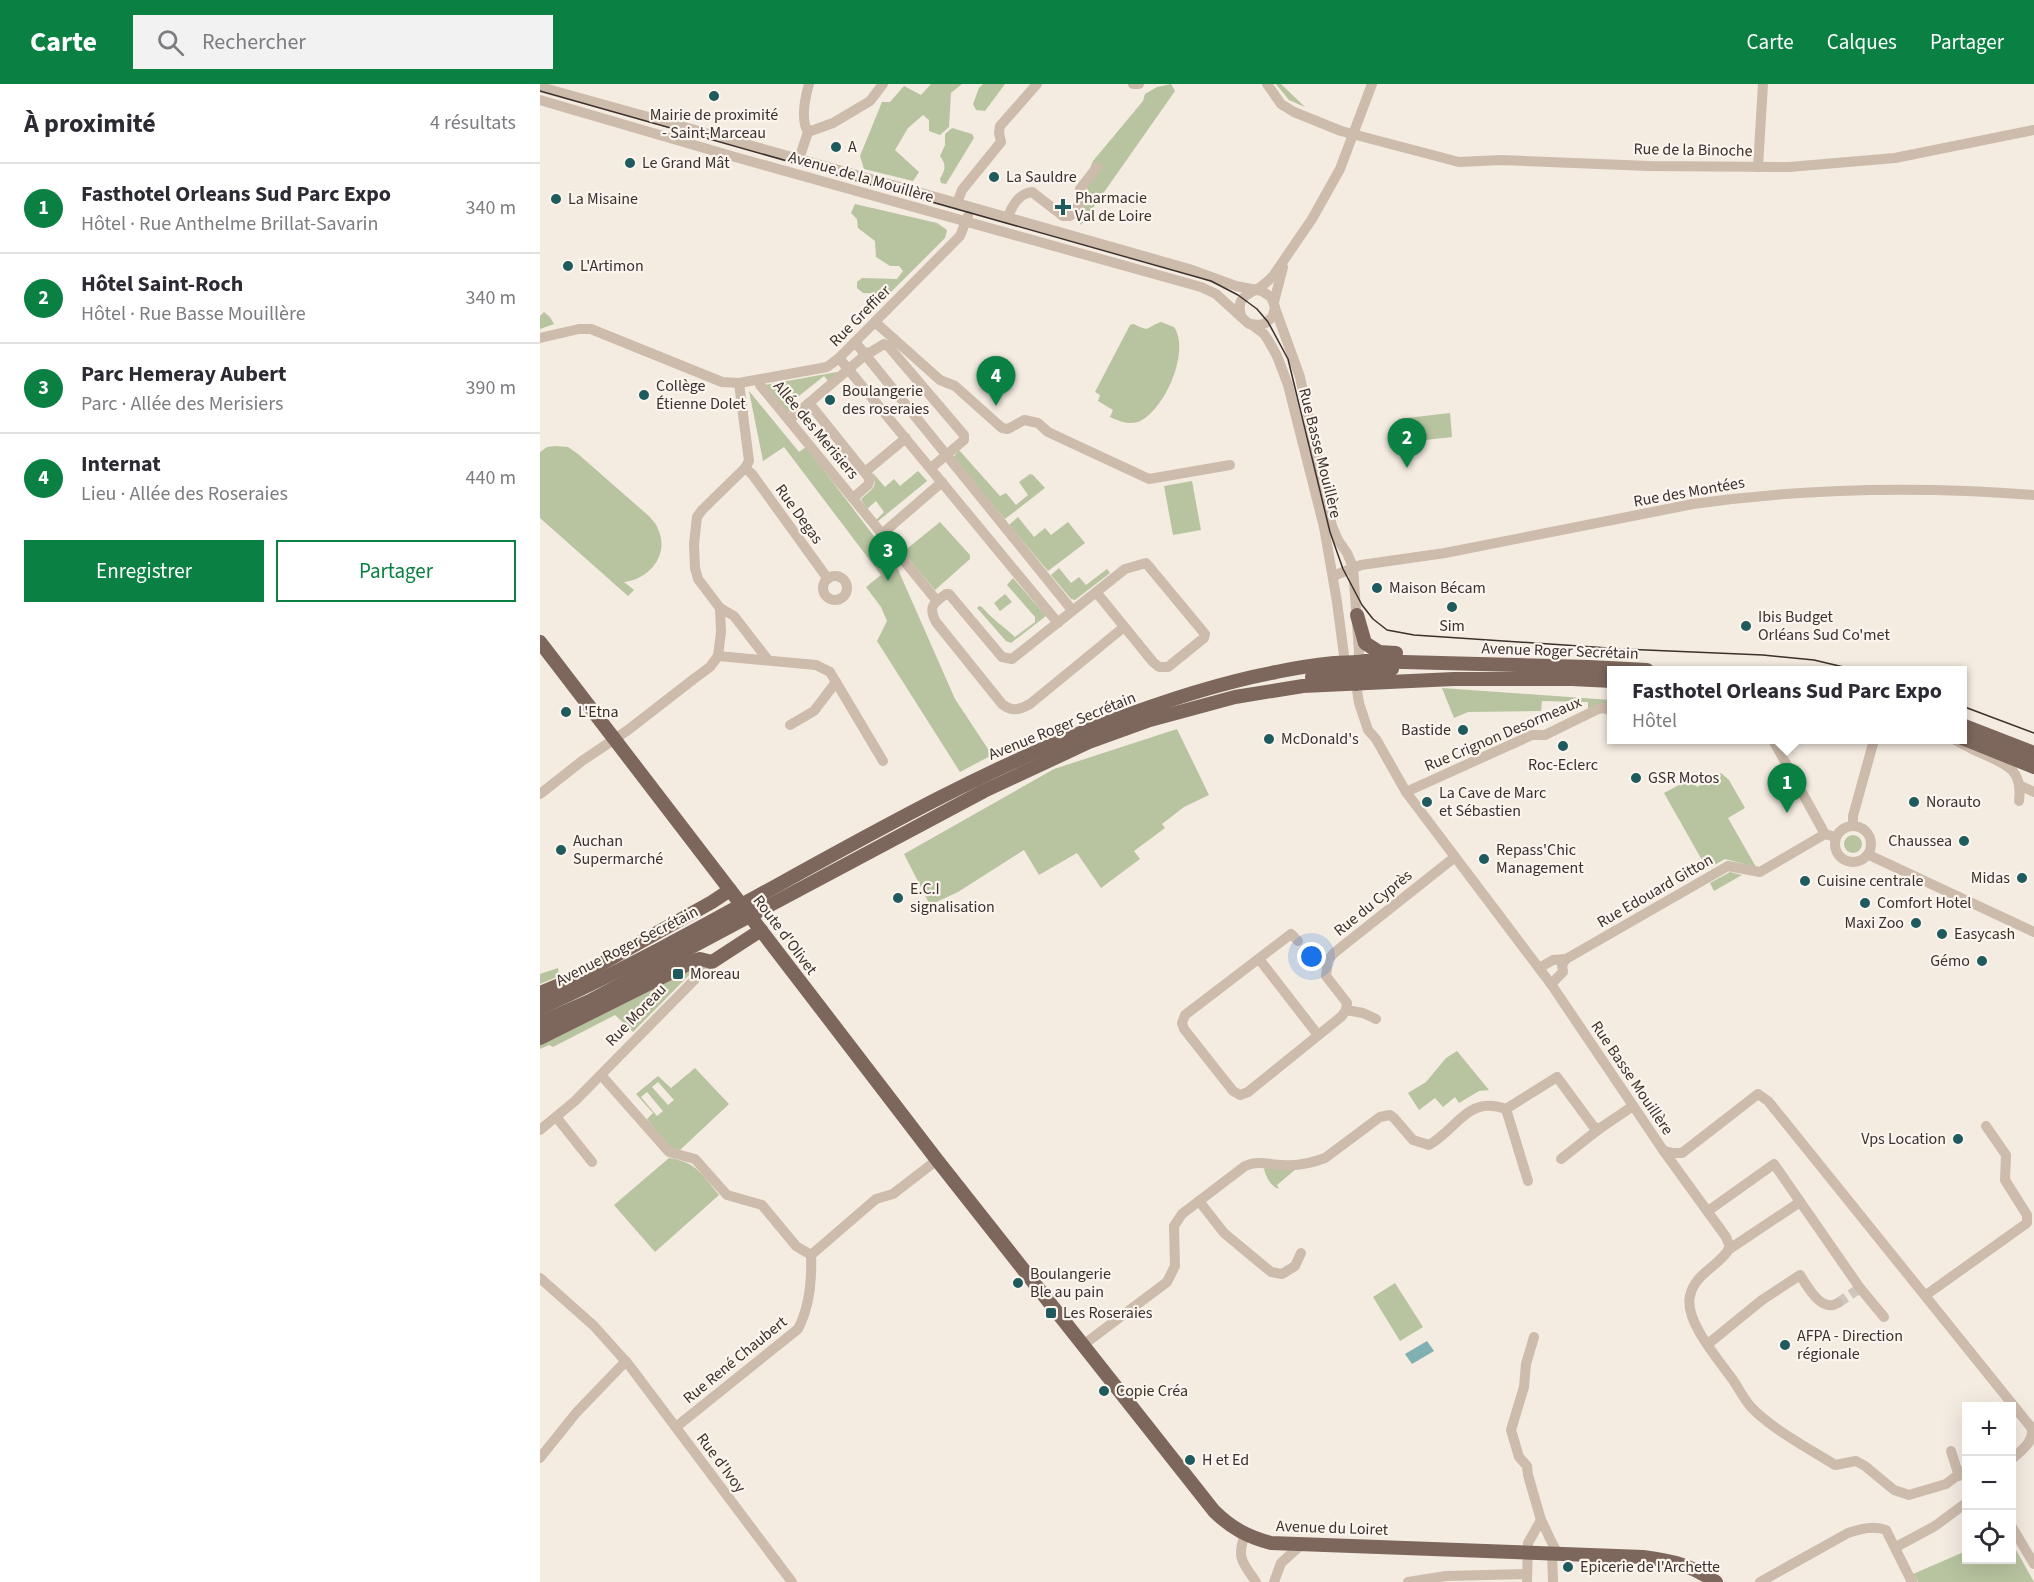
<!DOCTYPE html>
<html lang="fr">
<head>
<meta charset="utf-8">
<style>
	:root { --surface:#fff; --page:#f2f2f3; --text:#2b2b33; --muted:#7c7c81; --line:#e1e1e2; --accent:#0b8043 }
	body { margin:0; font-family:"Source Sans 3",sans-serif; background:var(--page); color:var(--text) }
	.controls { position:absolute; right:18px; bottom:18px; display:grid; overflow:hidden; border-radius:0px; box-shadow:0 6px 24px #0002 }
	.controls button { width:54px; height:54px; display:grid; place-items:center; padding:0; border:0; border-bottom:2px solid var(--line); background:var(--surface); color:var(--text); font:30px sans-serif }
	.you { position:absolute; left:772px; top:873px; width:21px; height:21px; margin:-15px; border:4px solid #fff; border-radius:50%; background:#1a73e8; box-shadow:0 0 0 9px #1a73e833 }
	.badge { display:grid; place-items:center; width:39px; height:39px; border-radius:50%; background:var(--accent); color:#fff; font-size:20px; font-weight:700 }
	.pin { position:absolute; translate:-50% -50px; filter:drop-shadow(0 2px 3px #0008) }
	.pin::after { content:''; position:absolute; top:32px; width:21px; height:18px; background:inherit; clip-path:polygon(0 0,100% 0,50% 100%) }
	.popup { position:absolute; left:1067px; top:582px; width:360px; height:78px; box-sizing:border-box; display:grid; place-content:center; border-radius:0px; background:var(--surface); filter:drop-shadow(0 2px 4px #0005); font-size:20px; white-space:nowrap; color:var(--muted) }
	.popup b { font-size:22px; color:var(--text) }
	.popup::after { content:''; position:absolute; left:50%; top:100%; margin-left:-12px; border:12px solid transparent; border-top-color:var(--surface) }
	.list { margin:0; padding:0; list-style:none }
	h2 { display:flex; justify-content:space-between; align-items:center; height:78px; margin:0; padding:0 24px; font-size:26px }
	h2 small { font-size:20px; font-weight:400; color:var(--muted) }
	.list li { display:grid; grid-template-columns:39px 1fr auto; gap:18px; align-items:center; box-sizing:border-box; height:90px; padding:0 24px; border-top:2px solid var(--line) }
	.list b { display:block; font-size:22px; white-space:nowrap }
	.list p { margin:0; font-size:20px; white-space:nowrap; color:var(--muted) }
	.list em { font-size:20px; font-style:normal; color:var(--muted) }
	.actions { display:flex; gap:12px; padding:18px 24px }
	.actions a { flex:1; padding:14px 0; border:2px solid var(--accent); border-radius:0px; text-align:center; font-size:21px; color:var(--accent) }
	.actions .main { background:var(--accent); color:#fff }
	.icon { flex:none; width:33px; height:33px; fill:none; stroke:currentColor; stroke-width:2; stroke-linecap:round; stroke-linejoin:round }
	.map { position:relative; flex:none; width:1494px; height:1498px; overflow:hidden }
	header { display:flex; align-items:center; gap:36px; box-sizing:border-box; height:84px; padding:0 30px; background:var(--accent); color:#fff }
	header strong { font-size:28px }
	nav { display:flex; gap:33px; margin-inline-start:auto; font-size:21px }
	.search { width:420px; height:54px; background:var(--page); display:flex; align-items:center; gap:15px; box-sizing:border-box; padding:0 21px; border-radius:0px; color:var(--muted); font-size:22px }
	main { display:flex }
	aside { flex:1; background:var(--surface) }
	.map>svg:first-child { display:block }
	.green { fill:#b8c4a0; fill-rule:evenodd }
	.water { fill:#7fb0b2 }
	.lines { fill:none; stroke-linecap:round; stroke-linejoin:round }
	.minor-tunnel { stroke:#cfc6bd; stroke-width:10; stroke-dasharray:10 5; stroke-linecap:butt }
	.minor { stroke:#cdbbac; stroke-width:10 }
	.major { stroke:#7d675c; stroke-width:14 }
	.tram { stroke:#3b302b; stroke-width:1.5 }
	.poi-dot { fill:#1f5a5e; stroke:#fbf5ee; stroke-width:2 }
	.labels { text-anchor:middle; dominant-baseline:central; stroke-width:4.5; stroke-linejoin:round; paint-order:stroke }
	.poi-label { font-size:16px; fill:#3b302b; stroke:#fbf5ee; text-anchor:start }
	.street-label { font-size:16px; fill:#3b302b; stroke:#fbf5ee }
</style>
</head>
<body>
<header>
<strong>Carte</strong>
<div class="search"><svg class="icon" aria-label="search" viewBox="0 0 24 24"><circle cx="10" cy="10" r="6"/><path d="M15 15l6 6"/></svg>Rechercher</div>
<nav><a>Carte</a><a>Calques</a><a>Partager</a></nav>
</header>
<main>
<aside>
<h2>À proximité<small>4 résultats</small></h2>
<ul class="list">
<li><span class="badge">1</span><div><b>Fasthotel Orleans Sud Parc Expo</b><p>Hôtel · Rue Anthelme Brillat-Savarin</p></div><em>340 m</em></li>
<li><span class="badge">2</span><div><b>Hôtel Saint-Roch</b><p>Hôtel · Rue Basse Mouillère</p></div><em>340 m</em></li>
<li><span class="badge">3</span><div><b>Parc Hemeray Aubert</b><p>Parc · Allée des Merisiers</p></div><em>390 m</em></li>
<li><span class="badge">4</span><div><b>Internat</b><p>Lieu · Allée des Roseraies</p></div><em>440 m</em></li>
</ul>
<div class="actions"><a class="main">Enregistrer</a><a>Partager</a></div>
</aside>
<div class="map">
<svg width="1494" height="1498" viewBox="0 0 1494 1498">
	<rect width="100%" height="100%" fill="#f4ebe1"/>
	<g class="green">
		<polygon points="391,0 422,0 411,9 409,43 400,51 389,47 389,36 383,31 368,44 355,66 379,88 373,97 324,85 320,72 342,18 350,18 364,2 381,11"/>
		<polygon points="443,0 465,0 445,27 436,26 433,20 439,4"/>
		<path d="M631,0L635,7L541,141L536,133L548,112C546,101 548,87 553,77L603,17L605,10L617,3Z"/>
		<polygon points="736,0 741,0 765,23 749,16"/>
		<path d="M412,44L432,50L434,54L406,100L401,99L400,95C405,86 407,81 400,72L405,61V50Z"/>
		<polygon points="315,120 397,139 407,146 405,154 349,210 323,209 317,204 317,198 322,194 357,195 363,187 359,182 350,182 336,173 335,157 318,144 317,135 311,129"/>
		<polygon points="4,228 10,233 14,240 0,245 0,232"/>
		<path d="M621,238L634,243C651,267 624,328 598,338C588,341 579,337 570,333L573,326L558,317L560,311L555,308L590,241L594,240C611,249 606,243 621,238Z"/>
		<polygon points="297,288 299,289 289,298 284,292 249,320 254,326 248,329 225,301"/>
		<polygon points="209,307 259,368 266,363 356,481 415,615 452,671 420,688 337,557 347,537 341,523 326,503 341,491 244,363 223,377"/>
		<polygon points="910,329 912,353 860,359 858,335"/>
		<path d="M15,362L28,363L38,370L110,433C113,437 117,441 118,445C130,471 109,495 84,498L94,506L88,512L0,434V368L7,363Z"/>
		<polygon points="419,366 460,412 466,409 476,421 488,411 479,398 490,390 493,391 505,404 465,435 413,374"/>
		<path d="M378,387L387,397L337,438L336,436L344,428L336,417L327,425L321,415C332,405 339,403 332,388L345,403L354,395L360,402Z"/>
		<polygon points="652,397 661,446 633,451 624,402"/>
		<polygon points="478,433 494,453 505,444 511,451 528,438 545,459 508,487 469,441"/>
		<polygon points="400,438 430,471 430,475 395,506 363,468"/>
		<polygon points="519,484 531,499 539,493 546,501 567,485 570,489 535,516 531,515 511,491"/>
		<path d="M473,494L506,532L471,559L466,557L437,524L439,522L442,523C452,535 463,542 475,553L495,538V533L467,501Z"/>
		<polygon points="465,510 472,518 460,527 454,519"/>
		<polygon points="902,604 1071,616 1071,622 1063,619 1048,625 1048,618 1002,617 1001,627 928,628 914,634"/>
		<polygon points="637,645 669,711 644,723 622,740 625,744 594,767 600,775 561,804 537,769 499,791 484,766 418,808 390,821 364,770 514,685"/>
		<polygon points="1181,689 1189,696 1205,724 1188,734 1216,783 1185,775 1167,785 1124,709 1152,694 1157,703"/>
		<circle cx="1313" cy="760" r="9"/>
		<polygon points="1190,788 1202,791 1174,807 1170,799"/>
		<polygon points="155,882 156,884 93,948 75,931 13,963 9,961 0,965 0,957"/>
		<polygon points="18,884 19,892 0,900 0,890"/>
		<polygon points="917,967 949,1006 939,1007 919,1019 915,1013 903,1023 895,1014 879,1026 868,1009 886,998 906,974"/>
		<path d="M155,984L189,1020L140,1066L129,1063L107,1035L113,1029L96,1010L118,992L131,1004ZM118,998L134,1016L128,1021L112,1003ZM107,1008L123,1027L117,1032L101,1013Z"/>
		<path d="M129,1074C157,1078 162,1091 179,1111L115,1168L74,1121Z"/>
		<path d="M725,1084L756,1085L737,1101L739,1105C731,1103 726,1093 724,1085Z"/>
		<polygon points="855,1199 883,1243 860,1257 833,1213"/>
		<polygon points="1472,1459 1494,1498 1378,1498 1373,1490 1426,1467 1426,1476 1472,1476"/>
	</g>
	<polygon class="water" points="887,1257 894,1267 872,1280 865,1270"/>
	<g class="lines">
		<polyline class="minor-tunnel" points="1298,1219 1320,1204"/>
		<g class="minor">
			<polyline points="593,0 599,0"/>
			<polyline points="727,0 741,20 754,28 801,47 919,78 961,76 1109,82 1249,83 1355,74 1494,46"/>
			<polyline points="0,3 417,119 649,185 696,202 722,207 731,213 735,223 733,232 726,239 719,241 709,240 676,210 661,203 195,73 0,16"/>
			<polyline points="268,48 293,39 330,17 343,0"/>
			<path d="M259,75L268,48C260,35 265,14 269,0"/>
			<polyline points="1218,83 1223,0"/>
			<polyline points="417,119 422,106 461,58 459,49 460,42 497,0"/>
			<path d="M468,134C471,122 480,109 492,108L523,132H530L544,115L540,105L557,83"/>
			<polyline points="734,218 743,183"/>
			<path d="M735,224L760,293L792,442L798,456L807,469L813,483L819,568L816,600L819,619L828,646L836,655L866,708L1011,900L1123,1066L1186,1153L1190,1163C1181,1182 1155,1188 1150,1212C1144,1237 1179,1276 1193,1296C1199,1305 1204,1315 1211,1323C1233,1346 1268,1364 1295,1381L1316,1377L1325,1382L1354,1406L1369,1411L1406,1400L1426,1385"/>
			<path d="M701,231C696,216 705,211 717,205C723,202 728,197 733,192L772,135L800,85L832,0"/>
			<polyline points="335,238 400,296 415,302 462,344 468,345 484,336 498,339 508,348 609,395 690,381"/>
			<polyline points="711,240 724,250 728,256 737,272 748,301 784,443 797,518 805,579 807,583"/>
			<polyline points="0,254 39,245 51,245 182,298 199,299 287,283 299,274 420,152 428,132"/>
			<polyline points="315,258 532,526"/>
			<polyline points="325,269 331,268 344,260 349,263 424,351 424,356 391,384"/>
			<polyline points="299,274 518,539"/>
			<polyline points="218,296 220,301 397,517"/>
			<polyline points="269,319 330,395 328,401 313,414"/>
			<polyline points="249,336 324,272"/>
			<polyline points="205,384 212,390 288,495"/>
			<polyline points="325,388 366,354"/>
			<polyline points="343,449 402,398"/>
			<path d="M793,492L821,481L905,469L1153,420C1266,404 1380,402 1494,411"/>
			<circle cx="295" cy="504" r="12"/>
			<path d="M556,508L613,578L619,583H628L664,554L665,550L606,479L585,485L472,575L462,573L409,510H406C393,519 388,523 396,538L462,620C472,628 479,626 490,620L584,543"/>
			<polyline points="180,524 194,532 228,576"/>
			<polyline points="178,572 276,581 290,588 343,677"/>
			<polyline points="250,641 274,627 296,598"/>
			<polyline points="1233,656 1285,750 1295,753"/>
			<path d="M1415,656C1424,660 1432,666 1441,669C1467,681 1483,685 1479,717"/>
			<polyline points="1479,701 1494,708"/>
			<polyline points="866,708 992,651 1005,651 1058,625 1063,624 1072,627"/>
			<polyline points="0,710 42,677 88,646 155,594 170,583 178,572 181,548 180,524 158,495 155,484 154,460 157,433 162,426 205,384 209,377 199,299"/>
			<circle cx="1313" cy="760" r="18"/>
			<polyline points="1313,742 1313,732 1334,656"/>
			<polyline points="1329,771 1494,848"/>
			<polyline points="758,857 751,850 645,931 642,939 644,945 693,1007 700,1011 708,1008 802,932 806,926 807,919 786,892 788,876 794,869 915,773"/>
			<polyline points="719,875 778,951"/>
			<polyline points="999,884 1013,876 1026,875 1188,782 1220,788 1285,750"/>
			<polyline points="1011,900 1023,888 1022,881 1026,875"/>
			<polyline points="806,926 823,929 836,935"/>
			<polyline points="61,991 129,1068 155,1075 187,1111 222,1121 256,1162 271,1171"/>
			<polyline points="966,1025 988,1097"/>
			<polyline points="17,1034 52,1078"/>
			<polyline points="0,1046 35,1017 172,878"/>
			<polyline points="1125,1067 1133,1069 1142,1069 1218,1010 1228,1017 1241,1033 1494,1347"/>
			<polyline points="1021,1075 1059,1045"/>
			<polyline points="659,1117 684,1149 731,1188 742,1190 755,1182 761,1169"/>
			<polyline points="1168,1127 1234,1080 1320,1204 1344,1233"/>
			<polyline points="1188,1166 1260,1118"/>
			<polyline points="0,1194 54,1242 89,1281 252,1498"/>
			<polyline points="1386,1211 1487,1139 1487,1131 1465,1096 1466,1071 1446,1042"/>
			<polyline points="994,1253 986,1280 984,1303 971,1346 979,1373 987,1382 988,1391 1001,1436"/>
			<path d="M1168,1260L1222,1216L1260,1191C1268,1203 1281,1229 1298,1219"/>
			<path d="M543,1261L627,1198L635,1182L634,1142L642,1130L705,1082C718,1076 729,1081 743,1081C756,1082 772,1079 785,1074L840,1033L850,1031L854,1034L873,1056L889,1061C918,1044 928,1011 966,1025L1017,993L1053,1042L1059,1045L1093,1022"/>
			<path d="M136,1343L258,1245C270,1222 272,1196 271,1171L336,1115L353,1110L397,1076"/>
			<polyline points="1411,1367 1419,1392"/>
			<polyline points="0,1374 36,1329 86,1277"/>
			<path d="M1472,1375C1483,1365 1494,1358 1492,1343"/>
			<polyline points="1472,1443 1494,1480"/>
			<path d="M705,1451C696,1474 703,1479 716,1498"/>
			<polyline points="1356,1463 1395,1442 1426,1419"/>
			<polyline points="1012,1469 1013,1498"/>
			<polyline points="734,1498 741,1479 761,1461"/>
			<polyline points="868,1498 906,1492 987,1490"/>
			<path d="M987,1498L988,1459L1001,1436C1007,1447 1011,1459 1018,1469"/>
			<path d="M1220,1498L1308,1449C1320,1445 1334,1441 1346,1446L1372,1498"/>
		</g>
		<g class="major">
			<polyline points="817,531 825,559 839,568 856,569"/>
			<path d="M0,558L397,1076L674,1427C691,1444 708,1453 731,1459L1103,1473C1133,1477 1151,1481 1176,1498"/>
			<polyline points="772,593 810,590 819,578"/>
			<path d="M816,600C824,583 835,587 852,585"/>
			<polyline points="1422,641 1494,669"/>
			<polyline points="1422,654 1494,683"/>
			<polyline points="0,909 36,894 172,818 190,806"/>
			<path d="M0,924C191,838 367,715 563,640C618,619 677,599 736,588C755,584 775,581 794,579C805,578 815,579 826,577L1049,583L1107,586"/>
			<polyline points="0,939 50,917 444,707 549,658 610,636 695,613 763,602 914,595 1032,595 1072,597"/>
			<polyline points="0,954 154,877 160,875 172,878 221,846"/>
		</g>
		<g class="tram">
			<polyline points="0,7 671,197 698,211 717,225 728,238 748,275 790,448 803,485 822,521 833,535 847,546 874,551 1083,565 1223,571 1274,576 1316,586"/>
			<polyline points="1422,622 1494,649"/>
		</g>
	</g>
	<g class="poi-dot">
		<circle cx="174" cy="12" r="6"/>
		<circle cx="296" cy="63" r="6"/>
		<circle cx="90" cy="79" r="6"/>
		<circle cx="454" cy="93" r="6"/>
		<circle cx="16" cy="115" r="6"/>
		<path d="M520 114h6v6h6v6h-6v6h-6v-6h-6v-6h6z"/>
		<circle cx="28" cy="182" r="6"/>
		<circle cx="104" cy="311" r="6"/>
		<circle cx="290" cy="316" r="6"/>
		<circle cx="837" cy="504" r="6"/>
		<circle cx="912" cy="523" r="6"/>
		<circle cx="1206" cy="542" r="6"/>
		<circle cx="26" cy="628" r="6"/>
		<circle cx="923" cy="646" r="6"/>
		<circle cx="729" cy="655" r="6"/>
		<circle cx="1023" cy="662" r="6"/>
		<circle cx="1096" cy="694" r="6"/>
		<circle cx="887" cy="718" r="6"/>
		<circle cx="1374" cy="718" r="6"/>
		<circle cx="1424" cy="757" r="6"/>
		<circle cx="21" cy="766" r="6"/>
		<circle cx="944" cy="775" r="6"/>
		<circle cx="1482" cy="794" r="6"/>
		<circle cx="1265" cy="797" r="6"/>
		<circle cx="358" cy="814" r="6"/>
		<circle cx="1325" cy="819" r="6"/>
		<circle cx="1376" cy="839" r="6"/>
		<circle cx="1402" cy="850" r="6"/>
		<circle cx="1442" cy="877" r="6"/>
		<rect x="132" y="884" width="12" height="12" rx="3"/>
		<circle cx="1418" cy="1055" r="6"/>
		<circle cx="478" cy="1199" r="6"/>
		<rect x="505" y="1223" width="12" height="12" rx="3"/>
		<circle cx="1245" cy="1261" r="6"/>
		<circle cx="564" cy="1307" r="6"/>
		<circle cx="650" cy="1376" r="6"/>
		<circle cx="1028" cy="1483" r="6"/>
	</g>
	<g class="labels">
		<g class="poi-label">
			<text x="174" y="31" text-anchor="middle">Mairie de proximité<tspan x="174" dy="18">- Saint-Marceau</tspan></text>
			<text x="308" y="63">A</text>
			<text x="102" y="79">Le Grand Mât</text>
			<text x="466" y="93">La Sauldre</text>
			<text x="535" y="114">Pharmacie<tspan x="535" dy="18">Val de Loire</tspan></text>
			<text x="28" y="115">La Misaine</text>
			<text x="40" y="182">L'Artimon</text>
			<text x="116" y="302">Collège<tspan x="116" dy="18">Étienne Dolet</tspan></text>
			<text x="302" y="307">Boulangerie<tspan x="302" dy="18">des roseraies</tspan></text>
			<text x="849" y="504">Maison Bécam</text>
			<text x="1218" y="533">Ibis Budget<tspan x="1218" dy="18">Orléans Sud Co'met</tspan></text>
			<text x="912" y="542" text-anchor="middle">Sim</text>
			<text x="38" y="628">L'Etna</text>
			<text x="911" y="646" text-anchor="end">Bastide</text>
			<text x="741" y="655">McDonald's</text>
			<text x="1023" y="681" text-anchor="middle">Roc-Eclerc</text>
			<text x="1108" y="694">GSR Motos</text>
			<text x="899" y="709">La Cave de Marc<tspan x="899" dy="18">et Sébastien</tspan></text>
			<text x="1386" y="718">Norauto</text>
			<text x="33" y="757">Auchan<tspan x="33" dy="18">Supermarché</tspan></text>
			<text x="1412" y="757" text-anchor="end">Chaussea</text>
			<text x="956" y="766">Repass'Chic<tspan x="956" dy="18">Management</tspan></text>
			<text x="1470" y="794" text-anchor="end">Midas</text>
			<text x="1277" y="797">Cuisine centrale</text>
			<text x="370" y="805">E.C.I<tspan x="370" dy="18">signalisation</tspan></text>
			<text x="1337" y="819">Comfort Hotel</text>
			<text x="1364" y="839" text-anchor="end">Maxi Zoo</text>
			<text x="1414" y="850">Easycash</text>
			<text x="1430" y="877" text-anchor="end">Gémo</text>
			<text x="150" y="890">Moreau</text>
			<text x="1406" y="1055" text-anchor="end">Vps Location</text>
			<text x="490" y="1190">Boulangerie<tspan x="490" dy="18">Ble au pain</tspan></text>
			<text x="523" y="1229">Les Roseraies</text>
			<text x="1257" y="1252">AFPA - Direction<tspan x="1257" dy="18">régionale</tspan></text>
			<text x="576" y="1307">Copie Créa</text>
			<text x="662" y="1376">H et Ed</text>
			<text x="1040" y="1483">Epicerie de l'Archette</text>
		</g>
		<g class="street-label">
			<text transform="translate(1153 66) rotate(1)">Rue de la Binoche</text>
			<text transform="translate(321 93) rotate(16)">Avenue de la Mouillère</text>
			<text transform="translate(320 232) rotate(-45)">Rue Greffier</text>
			<text transform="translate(276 346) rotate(50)">Allée des Merisiers</text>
			<text transform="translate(780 369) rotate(76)">Rue Basse Mouillère</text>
			<text transform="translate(1149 408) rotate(-10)">Rue des Montées</text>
			<text transform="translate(259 430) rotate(54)">Rue Degas</text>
			<text transform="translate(1020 567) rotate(2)">Avenue Roger Secrétain</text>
			<text transform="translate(522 642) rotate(-22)">Avenue Roger Secrétain</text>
			<text transform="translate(963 650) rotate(-23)">Rue Crignon Desormeaux</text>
			<text transform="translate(1115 807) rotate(-30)">Rue Edouard Gitton</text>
			<text transform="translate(833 819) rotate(-39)">Rue du Cyprès</text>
			<text transform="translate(245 851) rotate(53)">Route d'Olivet</text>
			<text transform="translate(87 862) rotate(-27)">Avenue Roger Secrétain</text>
			<text transform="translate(96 931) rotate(-46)">Rue Moreau</text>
			<text transform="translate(1092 994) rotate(56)">Rue Basse Mouillère</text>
			<text transform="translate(195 1276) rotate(-39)">Rue René Chaubert</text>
			<text transform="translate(181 1379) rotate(53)">Rue d'Ivoy</text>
			<text transform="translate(792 1444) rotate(2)">Avenue du Loiret</text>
		</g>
	</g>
</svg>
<div class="controls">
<button>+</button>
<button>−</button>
<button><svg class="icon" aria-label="locate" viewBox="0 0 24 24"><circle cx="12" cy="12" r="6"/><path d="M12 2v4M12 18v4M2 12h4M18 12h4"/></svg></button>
</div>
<div class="you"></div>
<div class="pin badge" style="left:1247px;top:729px">1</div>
<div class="popup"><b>Fasthotel Orleans Sud Parc Expo</b>Hôtel</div>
<div class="pin badge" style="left:867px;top:384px">2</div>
<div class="pin badge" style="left:348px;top:497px">3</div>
<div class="pin badge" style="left:456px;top:322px">4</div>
</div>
</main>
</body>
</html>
